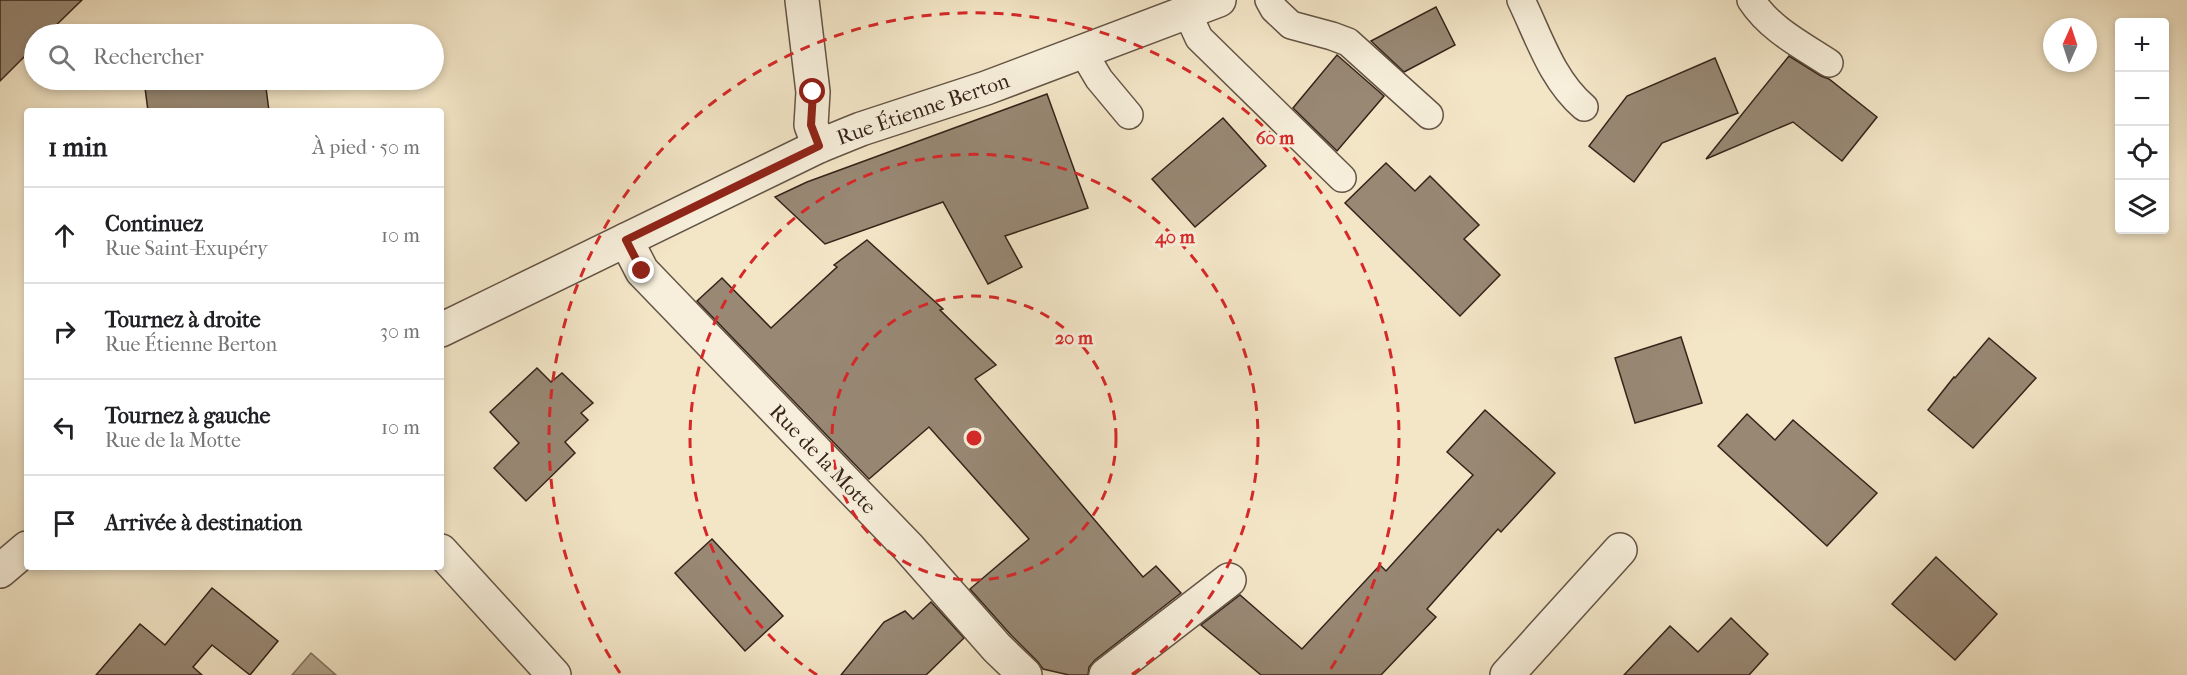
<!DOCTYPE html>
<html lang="fr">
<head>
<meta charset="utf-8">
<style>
	:root { --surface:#fff; --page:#f6f6f6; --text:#202124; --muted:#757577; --line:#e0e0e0 }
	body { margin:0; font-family:"IM FELL French Canon",serif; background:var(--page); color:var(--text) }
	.controls { position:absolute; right:18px; top:18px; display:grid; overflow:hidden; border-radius:6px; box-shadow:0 3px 9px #0003 }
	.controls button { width:54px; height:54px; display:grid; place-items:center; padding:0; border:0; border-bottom:2px solid var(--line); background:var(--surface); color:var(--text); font:30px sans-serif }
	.compass { position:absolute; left:2043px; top:18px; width:54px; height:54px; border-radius:50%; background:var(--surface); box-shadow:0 3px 9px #0003; rotate:3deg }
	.stop { position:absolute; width:18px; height:18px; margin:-14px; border:4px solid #8f2418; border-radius:50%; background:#fff }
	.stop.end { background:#8f2418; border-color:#fff; box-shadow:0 2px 6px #0008 }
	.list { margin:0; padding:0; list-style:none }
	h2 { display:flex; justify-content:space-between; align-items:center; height:78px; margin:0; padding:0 24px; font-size:26px }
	h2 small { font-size:20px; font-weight:400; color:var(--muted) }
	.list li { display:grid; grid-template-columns:39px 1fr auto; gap:18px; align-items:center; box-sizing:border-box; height:96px; padding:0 24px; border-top:2px solid var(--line) }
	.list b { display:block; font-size:22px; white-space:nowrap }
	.list p { margin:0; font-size:20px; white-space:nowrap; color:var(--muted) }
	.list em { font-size:20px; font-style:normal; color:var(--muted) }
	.icon { flex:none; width:33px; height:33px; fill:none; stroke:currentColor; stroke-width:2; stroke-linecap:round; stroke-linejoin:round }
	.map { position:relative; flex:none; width:2187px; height:675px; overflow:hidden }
	.search { position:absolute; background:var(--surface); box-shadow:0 3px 9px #0003; left:24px; top:24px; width:420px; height:66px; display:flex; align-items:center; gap:15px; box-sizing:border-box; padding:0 21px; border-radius:33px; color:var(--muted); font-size:22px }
	.panel { position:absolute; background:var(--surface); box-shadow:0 3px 9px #0003; left:24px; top:108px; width:420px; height:462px; border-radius:6px }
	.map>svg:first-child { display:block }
	.water { fill:#b2a48c; stroke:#80705e; stroke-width:1.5 }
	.building { fill:#988874; stroke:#35231a; stroke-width:1.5 }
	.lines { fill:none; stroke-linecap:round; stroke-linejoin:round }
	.lane-casing { stroke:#645445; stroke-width:30 }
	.street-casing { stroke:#645445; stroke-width:36 }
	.lane { stroke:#f7efdb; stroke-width:27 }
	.street { stroke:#f7efdb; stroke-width:33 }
	.route { stroke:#8f2418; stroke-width:8 }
	.ring { fill:none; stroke:#d62828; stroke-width:3; stroke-dasharray:10 8 }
	.labels { text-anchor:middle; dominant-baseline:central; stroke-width:6; stroke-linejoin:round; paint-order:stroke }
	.street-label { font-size:21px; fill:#35231a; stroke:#f7efdb }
	.centre { fill:#d62828; stroke:#f7efdb; stroke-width:3 }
	.ring-label { font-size:18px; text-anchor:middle; font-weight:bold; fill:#d62828; stroke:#f7efdb; stroke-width:6; stroke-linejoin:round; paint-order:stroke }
</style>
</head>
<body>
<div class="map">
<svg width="2187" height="675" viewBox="0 0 2187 675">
	<rect width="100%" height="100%" fill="#f3e6c7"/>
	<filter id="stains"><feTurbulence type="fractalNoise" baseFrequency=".00333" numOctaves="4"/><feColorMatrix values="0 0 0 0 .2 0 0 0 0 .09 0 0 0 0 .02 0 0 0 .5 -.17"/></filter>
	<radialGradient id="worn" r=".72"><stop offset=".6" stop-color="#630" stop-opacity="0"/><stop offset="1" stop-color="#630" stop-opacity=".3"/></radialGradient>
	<polygon class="water" points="311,653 336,675 292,675"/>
	<g class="building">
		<polygon points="0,0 82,0 47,34 34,34 34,47 0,81"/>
		<polygon points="1436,7 1455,45 1404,72 1371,41"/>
		<polygon points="1337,55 1384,96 1337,151 1293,108"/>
		<polygon points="1789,56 1821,76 1829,79 1877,117 1842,161 1793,122 1706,159"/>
		<polygon points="1715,58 1738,113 1662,143 1634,182 1589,146 1627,96"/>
		<polygon points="144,80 265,80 269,111 148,111"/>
		<polygon points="1047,94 1088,208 1005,236 1022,267 988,284 943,202 825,244 775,197 807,182"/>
		<polygon points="1223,118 1266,166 1195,227 1152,179"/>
		<polygon points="1386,163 1415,191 1430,176 1479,225 1464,239 1500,275 1460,316 1345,203"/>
		<polygon points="867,240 943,309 940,310 996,365 975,379 1143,577 1156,566 1181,593 1095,660 1089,667 1088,675 1069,675 1043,669 1038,662 1011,635 970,589 1029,539 929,427 869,479 697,301 722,278 771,328 837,267 834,265"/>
		<polygon points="1681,337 1702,403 1635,423 1615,358"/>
		<polygon points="1989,338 2036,378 1973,448 1928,410 1954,377 1955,378"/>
		<polygon points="537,368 551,382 562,373 593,403 581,413 588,420 565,442 575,453 526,501 494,468 519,443 490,412"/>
		<polygon points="1485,410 1555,473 1501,532 1498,529 1427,609 1436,617 1381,675 1261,675 1201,625 1240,595 1302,649 1380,565 1386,571 1473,475 1447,452"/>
		<polygon points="1747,414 1775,440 1793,420 1877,493 1827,546 1718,446"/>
		<polygon points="712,539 783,616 745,651 675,573"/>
		<polygon points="1936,557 1997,614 1955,660 1892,604"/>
		<polygon points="212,588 278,641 250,675 212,645 193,667 202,675 96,675 140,624 165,645"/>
		<polygon points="931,602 964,638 926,675 841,675 884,622 905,611 913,619"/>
		<polygon points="1731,618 1768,654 1749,675 1624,675 1670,626 1698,652"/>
	</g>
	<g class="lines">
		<defs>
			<g id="lane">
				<polyline points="1269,0 1274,9 1291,25 1332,36 1348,42 1429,115"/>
				<path d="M1521,0C1539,37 1552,80 1584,107"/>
				<path d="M1751,0C1770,29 1800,44 1829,63"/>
				<polyline points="1187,12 1199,38 1342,178"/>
				<polyline points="1083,52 1099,79 1129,115"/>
			</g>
			<g id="street">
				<polyline points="802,0 813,92 811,125 819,146"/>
				<polyline points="626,240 642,271 908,547 997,648 1025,675"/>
				<polyline points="441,330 819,146 861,129 986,88 1219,0"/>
				<polyline points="441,551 554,675"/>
				<polyline points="0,571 27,548"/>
				<polyline points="1106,675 1229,580"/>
				<polyline points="1507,675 1620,550"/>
			</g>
		</defs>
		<use href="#lane" class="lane-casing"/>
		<use href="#street" class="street-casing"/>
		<use href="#lane" class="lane"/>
		<use href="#street" class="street"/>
	</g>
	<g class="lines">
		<polyline class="route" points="642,271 626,240 819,146 811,125 813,92"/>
	</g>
	<g class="ring">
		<circle cx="974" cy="438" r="142"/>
		<path d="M817 675A284 284 0 1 1 1131 675"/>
		<path d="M620 673A425 425 0 1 1 1328 673"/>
	</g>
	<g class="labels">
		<g class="street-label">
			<text transform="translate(923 109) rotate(-19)">Rue Étienne Berton</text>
			<text transform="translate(823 459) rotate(46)">Rue de la Motte</text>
		</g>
	</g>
	<circle cx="974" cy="438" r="9" class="centre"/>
	<g class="ring-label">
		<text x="1275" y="144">60 m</text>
		<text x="1175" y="243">40 m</text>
		<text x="1074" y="344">20 m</text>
	</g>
	<rect width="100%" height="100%" filter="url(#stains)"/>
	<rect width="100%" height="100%" fill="url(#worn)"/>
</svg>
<div class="controls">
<button>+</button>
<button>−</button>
<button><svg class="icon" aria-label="locate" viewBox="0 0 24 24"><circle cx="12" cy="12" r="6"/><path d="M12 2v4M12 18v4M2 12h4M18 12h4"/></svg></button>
<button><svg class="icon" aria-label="layers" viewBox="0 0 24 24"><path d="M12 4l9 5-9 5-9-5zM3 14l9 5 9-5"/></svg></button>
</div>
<svg class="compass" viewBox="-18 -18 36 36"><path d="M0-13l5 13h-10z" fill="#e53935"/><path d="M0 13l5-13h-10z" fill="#757577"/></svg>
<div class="stop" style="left:813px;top:92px"></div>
<div class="stop end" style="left:642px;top:271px"></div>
<div class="search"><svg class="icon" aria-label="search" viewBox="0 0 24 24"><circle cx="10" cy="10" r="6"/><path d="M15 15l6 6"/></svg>Rechercher</div>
<section class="panel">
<h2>1 min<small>À pied · 50 m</small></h2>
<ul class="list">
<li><svg class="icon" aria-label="ahead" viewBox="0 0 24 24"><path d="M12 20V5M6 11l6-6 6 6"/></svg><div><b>Continuez</b><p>Rue Saint-Exupéry</p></div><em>10 m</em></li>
<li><svg class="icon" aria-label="right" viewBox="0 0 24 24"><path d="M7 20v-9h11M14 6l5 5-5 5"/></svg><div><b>Tournez à droite</b><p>Rue Étienne Berton</p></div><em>30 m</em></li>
<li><svg class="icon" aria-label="left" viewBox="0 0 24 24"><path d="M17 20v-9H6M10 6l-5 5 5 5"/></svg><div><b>Tournez à gauche</b><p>Rue de la Motte</p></div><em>10 m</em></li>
<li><svg class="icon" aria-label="arrive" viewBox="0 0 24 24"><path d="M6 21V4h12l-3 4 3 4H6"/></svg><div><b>Arrivée à destination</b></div></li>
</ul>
</section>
</div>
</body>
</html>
